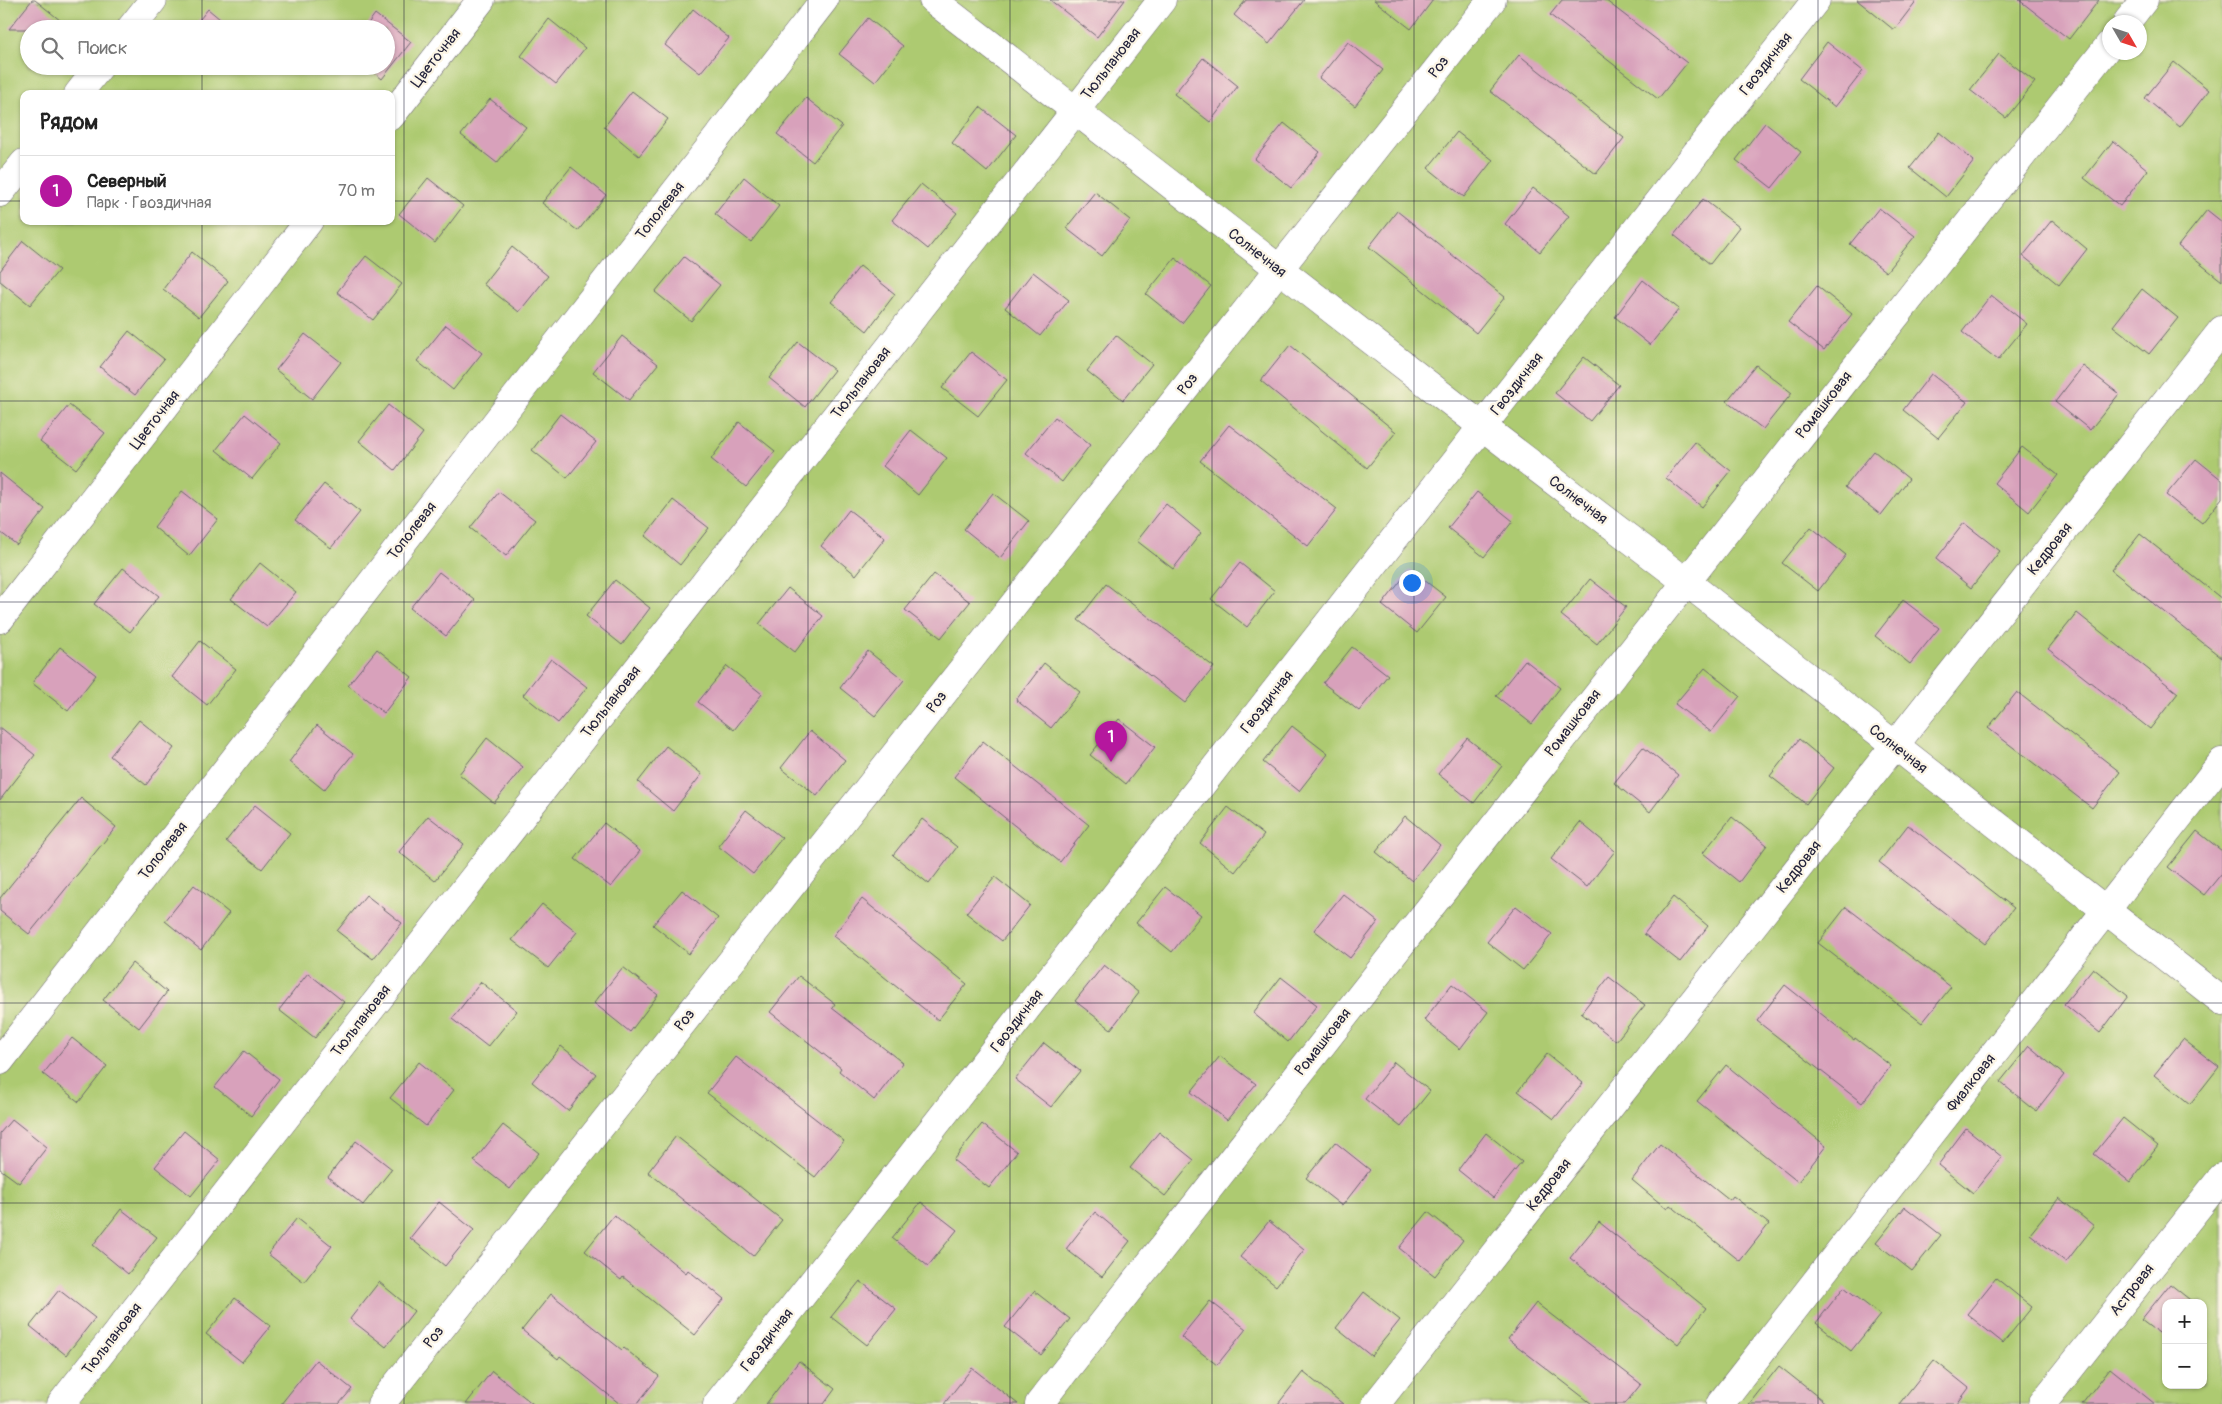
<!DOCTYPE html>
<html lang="ru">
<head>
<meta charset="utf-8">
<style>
	:root { --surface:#fff; --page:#f2f2f2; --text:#222; --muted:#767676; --line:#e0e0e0; --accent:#b5179e }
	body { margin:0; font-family:Pangolin,sans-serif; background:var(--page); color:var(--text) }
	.controls { position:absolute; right:15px; bottom:15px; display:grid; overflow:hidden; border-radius:10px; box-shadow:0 1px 4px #0004 }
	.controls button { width:45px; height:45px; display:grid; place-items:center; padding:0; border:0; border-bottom:1px solid var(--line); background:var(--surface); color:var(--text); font:25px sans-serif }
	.compass { position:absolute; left:2102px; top:15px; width:45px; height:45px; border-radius:50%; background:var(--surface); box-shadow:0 1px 4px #0004; rotate:129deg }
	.you { position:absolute; left:1411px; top:582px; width:18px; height:18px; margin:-12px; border:4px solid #fff; border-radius:50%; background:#1a73e8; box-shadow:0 0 0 8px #1a73e833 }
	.badge { display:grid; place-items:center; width:32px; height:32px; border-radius:50%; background:var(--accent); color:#fff; font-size:16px; font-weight:700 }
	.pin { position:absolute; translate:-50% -41px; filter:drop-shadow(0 1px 2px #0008) }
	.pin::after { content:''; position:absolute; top:26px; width:18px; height:15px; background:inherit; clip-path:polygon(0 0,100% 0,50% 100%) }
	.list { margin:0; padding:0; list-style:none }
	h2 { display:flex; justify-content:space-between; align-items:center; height:65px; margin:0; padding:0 20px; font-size:21px }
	h2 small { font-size:16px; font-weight:400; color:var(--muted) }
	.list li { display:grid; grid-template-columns:32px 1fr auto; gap:15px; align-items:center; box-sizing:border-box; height:70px; padding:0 20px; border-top:1px solid var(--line) }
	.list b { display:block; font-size:19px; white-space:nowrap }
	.list p { margin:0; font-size:16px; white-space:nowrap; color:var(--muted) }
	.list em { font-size:16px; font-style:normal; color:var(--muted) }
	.icon { flex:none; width:28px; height:28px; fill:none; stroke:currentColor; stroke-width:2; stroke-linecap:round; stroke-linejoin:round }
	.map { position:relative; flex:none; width:2222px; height:1404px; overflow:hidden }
	.search { position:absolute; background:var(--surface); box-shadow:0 1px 4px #0004; left:20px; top:20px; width:375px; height:55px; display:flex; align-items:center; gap:12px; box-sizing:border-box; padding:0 18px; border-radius:28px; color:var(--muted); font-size:19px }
	.panel { position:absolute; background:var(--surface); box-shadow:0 1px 4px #0004; left:20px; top:90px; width:375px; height:135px; border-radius:10px }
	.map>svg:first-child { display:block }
	.green { fill:#adca71; stroke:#687656; fill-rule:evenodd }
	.building { fill:#d8a1bb }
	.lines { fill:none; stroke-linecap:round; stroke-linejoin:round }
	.minor-casing { stroke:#6b666d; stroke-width:29 }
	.minor { stroke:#fff; stroke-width:28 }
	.grid { fill:none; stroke:#22223b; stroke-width:1; stroke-opacity:0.55 }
	.labels { text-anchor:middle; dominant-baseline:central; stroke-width:4.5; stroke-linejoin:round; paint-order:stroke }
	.street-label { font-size:15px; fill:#22223b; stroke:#fcf5e5 }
</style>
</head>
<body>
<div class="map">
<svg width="2222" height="1404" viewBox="0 0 2222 1404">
	<rect width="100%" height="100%" fill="#fcf5e5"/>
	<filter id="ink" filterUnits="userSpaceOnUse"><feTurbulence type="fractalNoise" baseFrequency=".02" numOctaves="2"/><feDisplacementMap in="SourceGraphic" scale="10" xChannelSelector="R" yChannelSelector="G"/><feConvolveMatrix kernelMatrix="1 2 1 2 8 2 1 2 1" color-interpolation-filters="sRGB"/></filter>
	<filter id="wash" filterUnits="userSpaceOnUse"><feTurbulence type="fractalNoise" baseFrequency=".0096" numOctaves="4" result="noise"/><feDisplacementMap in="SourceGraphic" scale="20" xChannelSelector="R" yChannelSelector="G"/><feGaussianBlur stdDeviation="1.12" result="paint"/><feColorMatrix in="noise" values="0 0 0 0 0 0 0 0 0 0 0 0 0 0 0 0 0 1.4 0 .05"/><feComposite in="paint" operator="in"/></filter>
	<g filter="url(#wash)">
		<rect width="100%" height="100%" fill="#f3e5c9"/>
		<path class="green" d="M0,0H2222V1404H0ZM2110,22H2140V52H2110ZM29,29H386V66H29ZM24,94H391V221H24ZM2166,1303H2203V1385H2166Z"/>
		<g id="blocks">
			<g class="building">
				<polygon points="32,0 35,0 71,29 9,29"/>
				<polygon points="1050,0 1125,0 1097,37"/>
				<polygon points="1246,0 1304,0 1269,44 1234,15"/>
				<polygon points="1374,0 1433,0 1411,29"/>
				<polygon points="1562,0 1605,0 1687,63 1658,99 1550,15"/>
				<polygon points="1857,0 1917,0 1894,30"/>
				<polygon points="2019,0 2099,0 2069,39"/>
				<polygon points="208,9 232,29 192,29"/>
				<polygon points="693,9 729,38 700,73 665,45"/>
				<polygon points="375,14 411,42 382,79 366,66 386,66 386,29 364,29"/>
				<polygon points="868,18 903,46 875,82 839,54"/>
				<polygon points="549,19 585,48 556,84 521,56"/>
				<polygon points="1348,42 1383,70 1355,106 1319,78"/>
				<polygon points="1827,42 1863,71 1835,107 1799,79"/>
				<polygon points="1999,54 2035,82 2006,118 1970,90"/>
				<polygon points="1519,55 1624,138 1596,174 1490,91"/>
				<polygon points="1203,58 1238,86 1210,122 1174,94"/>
				<polygon points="2174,62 2209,90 2180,127 2145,98"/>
				<polygon points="632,91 668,119 639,156 604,127"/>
				<polygon points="806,98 842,126 813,162 777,134"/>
				<polygon points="490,99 526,127 497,163 461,135"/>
				<polygon points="980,107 1016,135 987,172 952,143"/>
				<polygon points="1284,123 1320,152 1291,188 1255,159"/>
				<polygon points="1765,123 1801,152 1772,188 1736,160"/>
				<polygon points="1457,132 1493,160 1464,197 1428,168"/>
				<polygon points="1939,132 1974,161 1946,197 1910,168"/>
				<polygon points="2113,141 2148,170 2120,206 2084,178"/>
				<polygon points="571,167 606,195 578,231 542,203"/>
				<polygon points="744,177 779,206 751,242 715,214"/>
				<polygon points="428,178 463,206 435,243 399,214"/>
				<polygon points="921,184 957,213 928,249 892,220"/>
				<polygon points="1533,188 1569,216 1540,252 1505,224"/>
				<polygon points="1095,192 1130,220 1102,256 1066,228"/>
				<polygon points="1703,199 1739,227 1710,264 1674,235"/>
				<polygon points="1879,208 1915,236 1886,272 1850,244"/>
				<polygon points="2207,210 2222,222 2222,281 2178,246"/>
				<polygon points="1397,211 1505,297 1476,333 1369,247"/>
				<polygon points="2052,220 2087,249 2059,285 2023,256"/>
				<polygon points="23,241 59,270 30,305 0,281 0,271"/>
				<polygon points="512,247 548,276 519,312 483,284"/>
				<polygon points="192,252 228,281 199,317 163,289"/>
				<polygon points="366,256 402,284 373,320 337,292"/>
				<polygon points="684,257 720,285 691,321 655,292"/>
				<polygon points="1175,258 1211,286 1182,323 1146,294"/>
				<polygon points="860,266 895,294 867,331 831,302"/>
				<polygon points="1033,272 1069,300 1040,336 1005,308"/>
				<polygon points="1643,280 1679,309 1650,345 1615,317"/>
				<polygon points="1817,286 1852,314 1824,350 1788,322"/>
				<polygon points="2142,289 2178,318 2149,354 2113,326"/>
				<polygon points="1991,295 2027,324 1998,360 1962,332"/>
				<polygon points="446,325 482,353 453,390 417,361"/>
				<polygon points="129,331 164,359 135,395 100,367"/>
				<polygon points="305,334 341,362 312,399 276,370"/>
				<polygon points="1116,335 1152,364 1123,400 1087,371"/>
				<polygon points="622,336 658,364 629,400 593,372"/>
				<polygon points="798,342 834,370 805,407 769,378"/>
				<polygon points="1290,345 1396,432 1367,468 1261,381"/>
				<polygon points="971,352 1007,380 978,416 942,388"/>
				<polygon points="1584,357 1619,385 1590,421 1555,393"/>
				<polygon points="1756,365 1792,393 1763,429 1727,401"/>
				<polygon points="2083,366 2119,394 2090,430 2055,402"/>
				<polygon points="1931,374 1967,402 1938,438 1903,410"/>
				<polygon points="69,405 105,433 76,469 40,441"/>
				<polygon points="388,405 423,433 395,470 359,441"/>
				<polygon points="245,414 281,443 252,479 216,450"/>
				<polygon points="560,414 596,442 567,478 532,450"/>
				<polygon points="1055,417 1090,445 1062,482 1026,453"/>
				<polygon points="739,422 775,451 746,487 711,459"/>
				<polygon points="1229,425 1337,509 1308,546 1200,461"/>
				<polygon points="911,430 947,458 918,495 883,466"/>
				<polygon points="1695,442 1731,471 1702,507 1666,478"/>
				<polygon points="2022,447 2058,475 2029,512 1994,483"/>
				<polygon points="1874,451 1909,479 1881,515 1845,487"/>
				<polygon points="2196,459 2222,480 2222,498 2202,523 2166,495"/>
				<polygon points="0,473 45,509 17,545 0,532"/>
				<polygon points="324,484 360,512 331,548 295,520"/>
				<polygon points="182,491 218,519 189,556 154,527"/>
				<polygon points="499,492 535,520 506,556 470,528"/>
				<polygon points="1477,492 1513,521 1484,557 1448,528"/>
				<polygon points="993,493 1029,521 1000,558 964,529"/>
				<polygon points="673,500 709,528 680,565 645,536"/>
				<polygon points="1166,504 1201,533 1173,569 1137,541"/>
				<polygon points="849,510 885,538 856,575 821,546"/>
				<polygon points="1964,523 2000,551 1971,588 1936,559"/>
				<polygon points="1811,527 1846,555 1818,591 1782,563"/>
				<polygon points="2140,534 2222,599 2222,658 2111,570"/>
				<polygon points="260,563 296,592 267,627 231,599"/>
				<polygon points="1240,563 1275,591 1247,627 1211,599"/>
				<polygon points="123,568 159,596 130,632 94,604"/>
				<polygon points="1410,569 1446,597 1417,633 1382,605"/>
				<polygon points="439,572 475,600 446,636 410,608"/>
				<polygon points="934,574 970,602 941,638 905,610"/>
				<polygon points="1590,579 1626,607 1597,644 1561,615"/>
				<polygon points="615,580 650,608 622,645 586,616"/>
				<polygon points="1106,584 1214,667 1185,703 1078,620"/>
				<polygon points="788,588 823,616 795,652 759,624"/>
				<polygon points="1903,600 1939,628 1910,664 1875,636"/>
				<polygon points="2077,613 2178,693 2150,729 2048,649"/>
				<polygon points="200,641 236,669 207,705 172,677"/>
				<polygon points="60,647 96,675 68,711 32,683"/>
				<polygon points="1352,647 1388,675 1359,711 1323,683"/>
				<polygon points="377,649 412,677 384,713 348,685"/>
				<polygon points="868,651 904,680 875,716 840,688"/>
				<polygon points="551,659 587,687 558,723 523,695"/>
				<polygon points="1525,660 1560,688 1532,724 1496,696"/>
				<polygon points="1044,663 1080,692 1051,728 1016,700"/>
				<polygon points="727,666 762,694 734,730 698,702"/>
				<polygon points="1705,668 1740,696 1711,732 1675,704"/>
				<polygon points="2017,692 2120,772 2092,808 1988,728"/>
				<polygon points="1119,719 1155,747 1126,784 1090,755"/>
				<polygon points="139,720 174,748 146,785 110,756"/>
				<polygon points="317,725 353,754 324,790 289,762"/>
				<polygon points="1292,726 1328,754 1299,791 1263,762"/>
				<polygon points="0,727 35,755 0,800"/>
				<polygon points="810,731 845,760 817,796 781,768"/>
				<polygon points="487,738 523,767 494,803 459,774"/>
				<polygon points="1467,738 1502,766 1474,803 1438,774"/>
				<polygon points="1799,739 1834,768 1806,804 1770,776"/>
				<polygon points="983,741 1089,825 1060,862 954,777"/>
				<polygon points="666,746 702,774 673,811 638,782"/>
				<polygon points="1643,747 1678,775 1650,812 1614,783"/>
				<polygon points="81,798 116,827 29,934 0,911 0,898"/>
				<polygon points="255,805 290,833 262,869 226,841"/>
				<polygon points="1228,807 1264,835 1235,872 1200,843"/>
				<polygon points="746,810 782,838 753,874 718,846"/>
				<polygon points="428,816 464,844 435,881 399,852"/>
				<polygon points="1405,816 1440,845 1412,881 1376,852"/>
				<polygon points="1732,817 1767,845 1739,882 1703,853"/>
				<polygon points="922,819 957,847 929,884 893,855"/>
				<polygon points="1580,822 1615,851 1587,887 1551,859"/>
				<polygon points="604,823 640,851 611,887 575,859"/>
				<polygon points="1908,825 2014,908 1985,944 1879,862"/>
				<polygon points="2197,831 2222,851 2222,873 2204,895 2168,867"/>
				<polygon points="995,877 1030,905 1002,941 966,913"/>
				<polygon points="194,885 229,913 201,950 165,921"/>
				<polygon points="1165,887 1201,915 1172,952 1136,923"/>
				<polygon points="682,890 718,918 689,954 653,925"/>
				<polygon points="1343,894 1378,922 1350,958 1314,930"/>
				<polygon points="366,895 402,923 373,959 337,931"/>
				<polygon points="1673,897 1708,926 1680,962 1644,934"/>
				<polygon points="862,899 967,984 938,1020 833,936"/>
				<polygon points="542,904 577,932 548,968 512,940"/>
				<polygon points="1516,906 1552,934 1523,970 1487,942"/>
				<polygon points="1846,907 1951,987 1922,1023 1818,943"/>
				<polygon points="132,963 167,992 139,1028 103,1000"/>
				<polygon points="1104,965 1139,993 1111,1029 1075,1001"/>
				<polygon points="623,967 658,995 630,1032 594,1003"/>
				<polygon points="2093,968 2128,996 2100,1033 2064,1004"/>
				<polygon points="308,973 344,1002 315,1038 279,1010"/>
				<polygon points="799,976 835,1004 832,1008 903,1063 874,1100 839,1071 841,1068 770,1012"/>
				<polygon points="1281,977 1317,1005 1288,1042 1253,1013"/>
				<polygon points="1609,977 1645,1005 1616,1041 1581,1013"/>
				<polygon points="481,982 517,1011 488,1047 452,1019"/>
				<polygon points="1452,984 1488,1012 1460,1049 1424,1020"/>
				<polygon points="1785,985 1854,1040 1855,1038 1891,1066 1862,1103 1757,1021"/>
				<polygon points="72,1038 107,1066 79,1102 43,1074"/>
				<polygon points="2183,1039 2219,1067 2190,1104 2154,1075"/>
				<polygon points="1044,1043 1080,1071 1051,1107 1015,1079"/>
				<polygon points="561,1046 596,1074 568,1111 532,1082"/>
				<polygon points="2029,1046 2064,1075 2036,1111 2000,1082"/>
				<polygon points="244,1051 279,1079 251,1116 215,1087"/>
				<polygon points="1547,1054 1583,1083 1554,1119 1518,1091"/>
				<polygon points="1220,1056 1256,1084 1227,1120 1191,1092"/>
				<polygon points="736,1057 844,1141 815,1177 707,1093"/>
				<polygon points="419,1062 454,1090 426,1126 390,1098"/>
				<polygon points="1394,1062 1430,1091 1401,1127 1365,1099"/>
				<polygon points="1726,1065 1826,1146 1798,1182 1697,1101"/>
				<polygon points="2123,1118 2158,1146 2130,1182 2094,1154"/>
				<polygon points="12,1119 47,1147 19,1183 0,1169 0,1133"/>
				<polygon points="982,1124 1017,1152 989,1188 953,1160"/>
				<polygon points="503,1125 539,1153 510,1189 474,1161"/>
				<polygon points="1966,1128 2002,1157 1973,1193 1938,1165"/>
				<polygon points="184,1131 220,1160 191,1196 155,1167"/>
				<polygon points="1159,1132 1194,1160 1165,1196 1130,1168"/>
				<polygon points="1486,1133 1522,1162 1493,1198 1458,1170"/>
				<polygon points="676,1136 782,1220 753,1256 648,1172"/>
				<polygon points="356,1141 392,1169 363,1205 328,1177"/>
				<polygon points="1335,1142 1370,1170 1342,1206 1306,1178"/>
				<polygon points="1660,1144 1730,1200 1733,1196 1769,1224 1740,1261 1670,1205 1667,1209 1632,1180"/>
				<polygon points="2059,1198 2094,1226 2066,1262 2030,1234"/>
				<polygon points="439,1202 474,1230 445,1266 410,1238"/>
				<polygon points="921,1202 957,1230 928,1266 892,1238"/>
				<polygon points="1905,1207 1941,1235 1912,1271 1876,1243"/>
				<polygon points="121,1209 157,1237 128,1274 93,1245"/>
				<polygon points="1095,1212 1130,1241 1102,1277 1066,1249"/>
				<polygon points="1428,1212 1463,1240 1435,1276 1399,1248"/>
				<polygon points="614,1215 686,1273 688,1270 724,1299 695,1335 623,1277 621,1280 585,1251"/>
				<polygon points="297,1218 332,1246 304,1282 268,1254"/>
				<polygon points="1269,1221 1304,1250 1276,1286 1240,1257"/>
				<polygon points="1599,1222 1706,1308 1678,1344 1570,1258"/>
				<polygon points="1996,1278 2032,1307 2003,1343 1967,1314"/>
				<polygon points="860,1281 896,1309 867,1345 831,1317"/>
				<polygon points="379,1282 414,1311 386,1347 350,1319"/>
				<polygon points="2170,1284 2194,1303 2166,1303 2166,1339 2141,1320"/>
				<polygon points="1844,1287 1880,1315 1851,1351 1816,1323"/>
				<polygon points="59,1290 95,1318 66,1355 30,1326"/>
				<polygon points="1034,1291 1070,1319 1041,1355 1005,1327"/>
				<polygon points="1364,1292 1400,1320 1371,1356 1336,1328"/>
				<polygon points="551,1294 622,1350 624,1348 659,1376 637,1404 620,1404 560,1356 558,1359 522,1330"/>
				<polygon points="235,1298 271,1326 242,1362 206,1334"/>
				<polygon points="1210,1301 1246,1329 1217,1365 1181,1337"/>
				<polygon points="1536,1303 1641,1384 1625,1404 1592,1404 1508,1339"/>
				<polygon points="316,1360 352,1389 339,1404 281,1404"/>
				<polygon points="1934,1360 1969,1388 1957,1404 1899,1404"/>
				<polygon points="799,1361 835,1389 824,1404 766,1404"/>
				<polygon points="1779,1366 1827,1404 1749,1404"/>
				<polygon points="972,1368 1018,1404 944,1404"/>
				<polygon points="2110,1368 2155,1404 2082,1404"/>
				<polygon points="492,1371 533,1404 466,1404"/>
				<polygon points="1303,1372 1343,1404 1278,1404"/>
			</g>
		</g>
	</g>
	<g filter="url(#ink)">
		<use href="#blocks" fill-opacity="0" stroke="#6b666d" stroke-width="1"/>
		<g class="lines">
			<defs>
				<g id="minor">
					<polyline points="933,0 1483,427 1685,581 2222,1001"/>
					<polyline points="2127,22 2144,0"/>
					<polyline points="130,29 153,0"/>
					<polyline points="78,94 100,66"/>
					<polyline points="391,116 481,0"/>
					<polyline points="0,193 24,163"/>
					<polyline points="0,619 309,221"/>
					<polyline points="0,1061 824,0"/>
					<polyline points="61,1404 1162,0"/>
					<polyline points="381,1404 1492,0"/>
					<polyline points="717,1404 1816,0"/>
					<polyline points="1039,1404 2110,44"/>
					<polyline points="1376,1404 2222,330"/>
					<polyline points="1720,1404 2222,762"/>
					<polyline points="2042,1404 2222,1177"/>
				</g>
			</defs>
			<use href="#minor" class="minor-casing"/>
			<use href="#minor" class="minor"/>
		</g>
	</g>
	<path class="grid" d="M202,0V29M404,0V1404M606,0V1404M808,0V1404M1010,0V1404M1212,0V1404M1414,0V1404M1616,0V1404M1818,0V1404M2020,0V1404M202,66V94M0,201H24M391,201H2222M202,221V1404M0,401H2222M0,602H2222M0,802H2222M0,1003H2222M0,1203H2222"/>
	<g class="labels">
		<g class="street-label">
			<text transform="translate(436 58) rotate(-52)">Цветочная</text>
			<text transform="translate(1111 64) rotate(-52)">Тюльпановая</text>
			<text transform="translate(1766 64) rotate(-52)">Гвоздичная</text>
			<text transform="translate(1439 67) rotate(-52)">Роз</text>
			<text transform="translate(660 211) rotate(-52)">Тополевая</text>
			<text transform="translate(1257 253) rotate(38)">Солнечная</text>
			<text transform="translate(861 383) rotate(-52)">Тюльпановая</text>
			<text transform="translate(1188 384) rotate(-52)">Роз</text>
			<text transform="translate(1517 384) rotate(-52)">Гвоздичная</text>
			<text transform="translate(1824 405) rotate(-52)">Ромашковая</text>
			<text transform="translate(155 420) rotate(-52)">Цветочная</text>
			<text transform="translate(1578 500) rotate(37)">Солнечная</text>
			<text transform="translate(412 531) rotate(-52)">Тополевая</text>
			<text transform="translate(2050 549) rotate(-52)">Кедровая</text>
			<text transform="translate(611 702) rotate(-52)">Тюльпановая</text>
			<text transform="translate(937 702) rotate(-52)">Роз</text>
			<text transform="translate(1267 702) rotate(-52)">Гвоздичная</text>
			<text transform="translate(1573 723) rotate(-52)">Ромашковая</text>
			<text transform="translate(1898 749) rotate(38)">Солнечная</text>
			<text transform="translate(163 851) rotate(-52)">Тополевая</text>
			<text transform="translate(1799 867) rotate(-52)">Кедровая</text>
			<text transform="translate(685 1020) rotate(-52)">Роз</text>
			<text transform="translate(361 1021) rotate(-52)">Тюльпановая</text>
			<text transform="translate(1017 1021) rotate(-52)">Гвоздичная</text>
			<text transform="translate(1323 1042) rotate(-52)">Ромашковая</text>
			<text transform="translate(1971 1083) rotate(-52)">Фиалковая</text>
			<text transform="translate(1549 1185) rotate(-52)">Кедровая</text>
			<text transform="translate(2132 1290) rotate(-52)">Астровая</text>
			<text transform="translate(434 1337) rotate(-52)">Роз</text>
			<text transform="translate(112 1339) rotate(-52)">Тюльпановая</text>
			<text transform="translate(767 1340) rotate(-52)">Гвоздичная</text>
		</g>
	</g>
</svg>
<div class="controls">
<button>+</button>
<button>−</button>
</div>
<svg class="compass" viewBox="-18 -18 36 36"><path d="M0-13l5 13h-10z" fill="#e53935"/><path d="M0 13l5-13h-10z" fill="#767676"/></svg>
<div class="you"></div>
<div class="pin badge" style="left:1111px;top:762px">1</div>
<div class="search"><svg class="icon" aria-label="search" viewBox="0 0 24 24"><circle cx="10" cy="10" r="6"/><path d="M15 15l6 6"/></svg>Поиск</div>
<section class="panel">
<h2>Рядом<small></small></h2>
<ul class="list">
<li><span class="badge">1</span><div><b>Северный</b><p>Парк · Гвоздичная</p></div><em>70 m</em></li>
</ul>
</section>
</div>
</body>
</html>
